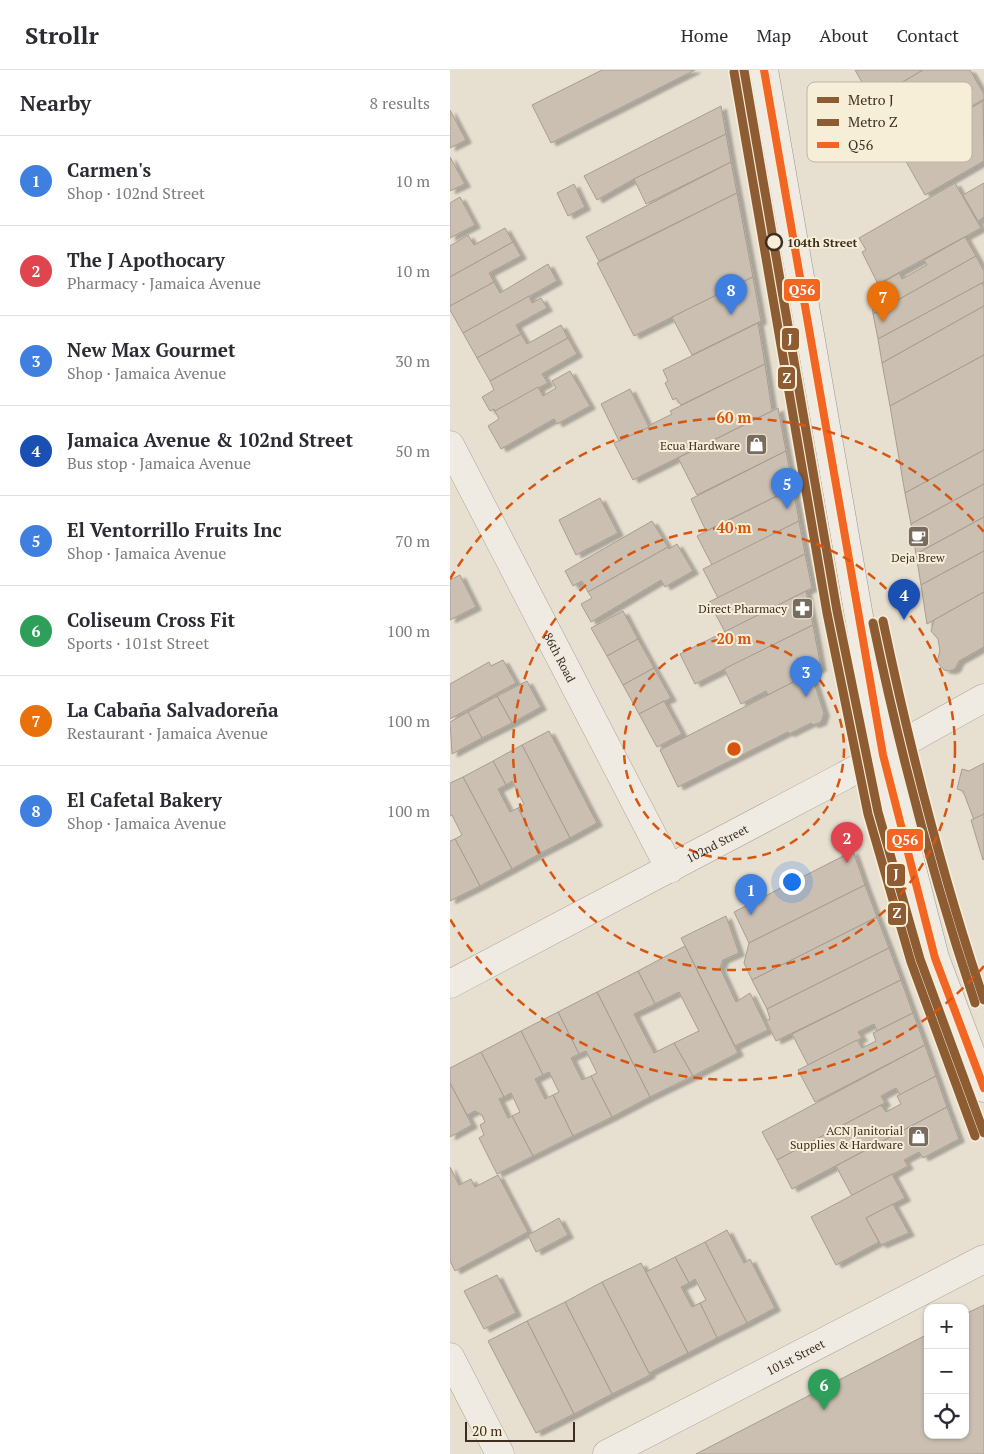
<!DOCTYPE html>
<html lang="en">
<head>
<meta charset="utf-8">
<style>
	:root { --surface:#fff; --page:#f7f7f7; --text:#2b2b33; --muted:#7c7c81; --line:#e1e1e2; --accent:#db2777 }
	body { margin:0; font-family:"PT Serif",serif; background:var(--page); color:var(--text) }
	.controls { position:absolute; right:15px; bottom:15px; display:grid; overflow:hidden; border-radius:10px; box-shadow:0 1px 4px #0004 }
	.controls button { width:45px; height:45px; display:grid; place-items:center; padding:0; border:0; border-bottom:1px solid var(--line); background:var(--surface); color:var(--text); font:25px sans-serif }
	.scale { position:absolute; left:15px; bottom:12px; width:110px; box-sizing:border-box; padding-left:5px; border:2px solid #3d2e20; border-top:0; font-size:14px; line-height:18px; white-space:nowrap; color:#3d2e20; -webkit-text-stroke:4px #f7eed8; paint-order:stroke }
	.you { position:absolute; left:341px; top:811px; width:18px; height:18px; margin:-12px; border:4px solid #fff; border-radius:50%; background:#1a73e8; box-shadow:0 0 0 8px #1a73e833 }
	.badge { display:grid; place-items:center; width:32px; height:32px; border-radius:50%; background:var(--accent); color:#fff; font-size:16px; font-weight:700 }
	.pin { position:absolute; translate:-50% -41px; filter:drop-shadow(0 1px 2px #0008) }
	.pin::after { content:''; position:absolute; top:26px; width:18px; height:15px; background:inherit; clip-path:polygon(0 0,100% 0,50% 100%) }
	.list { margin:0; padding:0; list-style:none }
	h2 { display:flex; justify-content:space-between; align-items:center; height:65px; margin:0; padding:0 20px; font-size:21px }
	h2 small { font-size:16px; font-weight:400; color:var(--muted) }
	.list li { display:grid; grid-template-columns:32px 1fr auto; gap:15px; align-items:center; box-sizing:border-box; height:90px; padding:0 20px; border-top:1px solid var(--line) }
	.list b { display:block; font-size:19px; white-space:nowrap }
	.list p { margin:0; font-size:16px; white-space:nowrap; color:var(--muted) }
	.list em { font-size:16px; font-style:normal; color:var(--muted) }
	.icon { flex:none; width:28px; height:28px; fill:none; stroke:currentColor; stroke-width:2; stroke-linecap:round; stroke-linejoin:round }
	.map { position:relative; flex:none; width:534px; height:1384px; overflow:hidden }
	header { display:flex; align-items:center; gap:30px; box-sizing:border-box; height:70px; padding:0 25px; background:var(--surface); border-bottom:1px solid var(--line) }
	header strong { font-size:24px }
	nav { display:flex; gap:28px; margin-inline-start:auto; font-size:18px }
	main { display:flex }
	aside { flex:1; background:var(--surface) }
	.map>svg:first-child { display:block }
	.building { fill:#cbbfb2; stroke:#a89c90; filter:url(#shadow) }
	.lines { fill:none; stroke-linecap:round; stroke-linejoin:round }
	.minor-casing { stroke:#ada599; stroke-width:29 }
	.secondary-casing { stroke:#9c958a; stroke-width:29 }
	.minor { stroke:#efebe3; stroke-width:28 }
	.secondary { stroke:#efebe3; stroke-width:28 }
	.bus-1-casing { stroke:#f7eed8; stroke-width:11 }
	.bus-1 { stroke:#f26522; stroke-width:8 }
	.metro-1-casing { stroke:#f7eed8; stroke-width:12 }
	.metro-2-casing { stroke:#f7eed8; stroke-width:12 }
	.metro-1 { stroke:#8e5c33; stroke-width:9 }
	.metro-2 { stroke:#8e5c33; stroke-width:9 }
	.ring { fill:none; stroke:#d7550e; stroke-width:2.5; stroke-dasharray:9 6 }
	.stop-dot { fill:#f7eed8; stroke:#3d2e20; stroke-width:2.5 }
	.labels { text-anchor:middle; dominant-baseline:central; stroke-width:4; stroke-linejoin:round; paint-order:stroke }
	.stop-label { font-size:12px; font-weight:bold; fill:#3d2e20; stroke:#f7eed8; text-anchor:start }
	.poi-label { font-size:12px; fill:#3d2e20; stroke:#f7eed8; text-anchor:end }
	.street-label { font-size:12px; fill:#3d2e20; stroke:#f7eed8 }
	.key { fill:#f7eed8; stroke:#bfb4a1; stroke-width:1 }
	.key-label { font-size:14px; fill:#3d2e20 }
	.centre { fill:#d7550e; stroke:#f7eed8; stroke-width:2.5 }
	.ring-label { font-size:15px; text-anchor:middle; font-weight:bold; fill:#d7550e; stroke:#f7eed8; stroke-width:4; stroke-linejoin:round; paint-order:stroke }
	.line-badge { stroke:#f7eed8; stroke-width:2 }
	.badge-label { font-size:14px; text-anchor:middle; font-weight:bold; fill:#fff }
</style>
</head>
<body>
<header>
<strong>Strollr</strong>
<nav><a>Home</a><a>Map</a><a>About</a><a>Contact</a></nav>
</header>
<main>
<aside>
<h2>Nearby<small>8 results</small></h2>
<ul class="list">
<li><span class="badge" style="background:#3f7fe0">1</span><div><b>Carmen's</b><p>Shop · 102nd Street</p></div><em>10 m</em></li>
<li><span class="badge" style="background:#e0444e">2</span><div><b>The J Apothocary</b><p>Pharmacy · Jamaica Avenue</p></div><em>10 m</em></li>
<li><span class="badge" style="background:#3f7fe0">3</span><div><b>New Max Gourmet</b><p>Shop · Jamaica Avenue</p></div><em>30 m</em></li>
<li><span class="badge" style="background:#1a4fb4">4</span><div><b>Jamaica Avenue &amp; 102nd Street</b><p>Bus stop · Jamaica Avenue</p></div><em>50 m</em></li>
<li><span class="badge" style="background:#3f7fe0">5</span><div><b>El Ventorrillo Fruits Inc</b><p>Shop · Jamaica Avenue</p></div><em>70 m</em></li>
<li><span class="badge" style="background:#2e9e5b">6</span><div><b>Coliseum Cross Fit</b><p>Sports · 101st Street</p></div><em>100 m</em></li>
<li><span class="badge" style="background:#e8710a">7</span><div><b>La Cabaña Salvadoreña</b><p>Restaurant · Jamaica Avenue</p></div><em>100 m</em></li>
<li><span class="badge" style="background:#3f7fe0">8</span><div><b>El Cafetal Bakery</b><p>Shop · Jamaica Avenue</p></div><em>100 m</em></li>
</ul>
</aside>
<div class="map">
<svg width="534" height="1384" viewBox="0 0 534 1384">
	<defs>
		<filter id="shadow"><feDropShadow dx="5.5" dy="3" stdDeviation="1" flood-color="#0004"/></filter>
	</defs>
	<rect width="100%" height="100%" fill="#e7e0d1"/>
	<g class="building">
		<polygon points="152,0 245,0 101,73 82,35"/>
		<polygon points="405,0 473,0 422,30"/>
		<polygon points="473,0 520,0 534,24 534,29 450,78 422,30"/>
		<polygon points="533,31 534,91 475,125 449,79"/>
		<polygon points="271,36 276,64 184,109 147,130 134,106"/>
		<polygon points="0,40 16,70 0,78"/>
		<polygon points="276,64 281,92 196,134 184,109"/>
		<polygon points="0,87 15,114 0,121"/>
		<polygon points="281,92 287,123 149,191 136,167"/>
		<polygon points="505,113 531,158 428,214 412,182 416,180 409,168"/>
		<polygon points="534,113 534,147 528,151 513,125"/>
		<polygon points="124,114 135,137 118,146 107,123"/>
		<polygon points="287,123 303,207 184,266 147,193"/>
		<polygon points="10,127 25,155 0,168 0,133"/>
		<polygon points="55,158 63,172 0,207 0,176 18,165 24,175"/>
		<polygon points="515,167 526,186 423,244 422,219 449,203 452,209 477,195 474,190"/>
		<polygon points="63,172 71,186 39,203 44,212 0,236 0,207"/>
		<polygon points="526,186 534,201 534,212 428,269 423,244"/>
		<polygon points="98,194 107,211 13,263 0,240 0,236 44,212 50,223"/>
		<polygon points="303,207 311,251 242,285 222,247"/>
		<polygon points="532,213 534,217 534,236 432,293 428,269"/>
		<polygon points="79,226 82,233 91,228 97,238 66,255 71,264 27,288 13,263"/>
		<polygon points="534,236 534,285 440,336 432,293"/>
		<polygon points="308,253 315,294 231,335 226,328 223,330 215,313 218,311 213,300"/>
		<polygon points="111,255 118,268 40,311 27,288 71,264 77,274"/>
		<polygon points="118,268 127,284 92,304 98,313 45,341 44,339 40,341 32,327 44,320 40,311"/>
		<polygon points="534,285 534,380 455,423 440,336"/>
		<polygon points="315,294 322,341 183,410 164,373 222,344 220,341"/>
		<polygon points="120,301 140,336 107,354 104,349 51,379 38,356 49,349 45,341 88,317 93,326 106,318 102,311"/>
		<polygon points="180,319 199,357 169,371 151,334"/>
		<polygon points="328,338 336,381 247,425 228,388"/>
		<polygon points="534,380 534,414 461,454 455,423"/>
		<polygon points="336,381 343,418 256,461 241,429"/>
		<polygon points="534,414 534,447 466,484 461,454"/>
		<polygon points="343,418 349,451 262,495 247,466"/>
		<polygon points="150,428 168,463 126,485 109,450"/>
		<polygon points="534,447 534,481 471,515 466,484"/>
		<polygon points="202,451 218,477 138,522 132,511 123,516 115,501"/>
		<polygon points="349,451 355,484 268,528 253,499"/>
		<polygon points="227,474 243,501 215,517 211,510 141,552 131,534 142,528 138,522 218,477 219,479"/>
		<polygon points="534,481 534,522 477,554 471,515"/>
		<polygon points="355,484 362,518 275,562 259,532"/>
		<polygon points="10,505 26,537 0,550 0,510"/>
		<polygon points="356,521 363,555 245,614 230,584"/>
		<polygon points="534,522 534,577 509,591 505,599 500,601 494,600 487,592 490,581 488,569 481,561 484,550"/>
		<polygon points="173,541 188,569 157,586 141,558"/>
		<polygon points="363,555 371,598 318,625 316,621 291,634 274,599"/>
		<polygon points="188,569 204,598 173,615 157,586"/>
		<polygon points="53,590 66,613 0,649 0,614 39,592 41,596"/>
		<polygon points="204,598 221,628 189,644 173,615"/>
		<polygon points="361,603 374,643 371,652 363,655 361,653 339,664 338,662 228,717 210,680"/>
		<polygon points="77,611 91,637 62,653 47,626"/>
		<polygon points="47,626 62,653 32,668 18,642"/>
		<polygon points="214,631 232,664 207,677 189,644"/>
		<polygon points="18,642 32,668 2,684 0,652"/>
		<polygon points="99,661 147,753 120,768 72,675"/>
		<polygon points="72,675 120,768 91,783 68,738 74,734 62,711 56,715 43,691"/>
		<polygon points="43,691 56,715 48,719 60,742 68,738 91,783 62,799 13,707"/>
		<polygon points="534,693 534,744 524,750 513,721 507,719 512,699 519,701"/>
		<polygon points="13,707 62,799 30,816 5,769 12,765 2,745 0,746 0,713"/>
		<polygon points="534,744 534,789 533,790 521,750"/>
		<polygon points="5,769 30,816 0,831 0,771"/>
		<polygon points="403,781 415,815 299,873 284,842"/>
		<polygon points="415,815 427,847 302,910 294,893 299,873"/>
		<polygon points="276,846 289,883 273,890 270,898 286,932 300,923 318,960 285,976 231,868"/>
		<polygon points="427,847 439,878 317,939 302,910"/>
		<polygon points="235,876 288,983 243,1006 224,973 249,961 229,922 205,934 188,901"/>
		<polygon points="439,878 451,910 326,971 316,951 320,949 317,939"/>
		<polygon points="188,901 205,934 184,944 204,983 224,973 243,1006 200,1027 147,922"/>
		<polygon points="451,910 463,943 427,961 424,954 408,962 412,968 358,995 342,964"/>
		<polygon points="147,922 200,1027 162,1047 141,1006 147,1003 136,981 129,984 108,942"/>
		<polygon points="108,942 129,984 121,988 132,1010 141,1006 162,1047 123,1066 103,1025 109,1022 99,1002 93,1005 71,961"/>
		<polygon points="463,943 475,975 365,1032 348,1000 407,970 412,978 426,971 423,963"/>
		<polygon points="71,961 93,1005 85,1009 95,1029 103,1025 123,1066 83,1086 62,1046 70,1042 61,1023 54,1027 31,982"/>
		<polygon points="475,975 486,1006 450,1025 446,1018 431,1026 435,1033 327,1090 312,1062"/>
		<polygon points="31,982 54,1027 49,1029 58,1048 62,1046 83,1086 47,1104 29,1068 34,1065 30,1055 35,1052 32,1045 25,1041 17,1045 0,1013 0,998"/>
		<polygon points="486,1006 497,1037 342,1119 327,1090 431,1035 436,1042 451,1034 447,1026"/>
		<polygon points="0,1013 22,1055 0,1067"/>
		<polygon points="497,1037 509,1069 473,1088 469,1082 454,1090 458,1096 402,1126 386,1096"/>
		<polygon points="0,1097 9,1115 21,1109 25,1117 48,1105 78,1162 5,1201 0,1191"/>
		<polygon points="442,1104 455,1128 416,1148 429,1172 386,1195 361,1147"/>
		<polygon points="443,1134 459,1163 431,1175 416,1148"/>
		<polygon points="109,1148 118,1165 86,1182 78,1165"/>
		<polygon points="277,1160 294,1193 300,1189 325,1238 297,1253 255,1172"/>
		<polygon points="255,1172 297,1253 267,1268 250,1233 256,1230 245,1209 239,1213 225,1187"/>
		<polygon points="225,1187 239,1213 231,1217 242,1237 250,1233 267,1268 238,1283 196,1202"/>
		<polygon points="191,1193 238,1283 199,1303 152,1212"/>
		<polygon points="47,1205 66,1243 34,1259 14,1221"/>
		<polygon points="152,1212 200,1305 162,1324 115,1232"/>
		<polygon points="115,1232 162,1324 124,1344 77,1251"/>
		<polygon points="534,1235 534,1384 246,1384 478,1264 478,1365 515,1365 515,1244"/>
		<polygon points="77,1251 124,1344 86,1363 38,1271"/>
	</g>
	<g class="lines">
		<defs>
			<g id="minor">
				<path id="s1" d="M0,375L220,799"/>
				<path id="s2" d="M0,914L394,706L534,628"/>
				<polyline points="0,1287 50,1384"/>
				<path id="s3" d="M157,1384L534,1189"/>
			</g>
			<polyline id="secondary" points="314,0 433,685 485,888 534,1018"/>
		</defs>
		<use href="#minor" class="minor-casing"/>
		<use href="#secondary" class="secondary-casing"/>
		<use href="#minor" class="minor"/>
		<use href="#secondary" class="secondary"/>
		<defs>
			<polyline id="bus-1" points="314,0 433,685 485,888 534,1018"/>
		</defs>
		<use href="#bus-1" class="bus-1-casing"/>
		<use href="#bus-1" class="bus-1"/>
		<defs>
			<g id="metro-1">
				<polyline points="294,0 387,541 428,742 470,889 534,1063"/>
				<path d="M433,551C460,679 492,806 534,930"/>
			</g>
			<g id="metro-2">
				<polyline points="284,2 377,543 418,744 461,892 525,1066"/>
				<path d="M423,553C450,682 483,808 525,933"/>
			</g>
		</defs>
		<use href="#metro-1" class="metro-1-casing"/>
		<use href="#metro-2" class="metro-2-casing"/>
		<use href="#metro-1" class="metro-1"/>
		<use href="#metro-2" class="metro-2"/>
	</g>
	<g class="ring">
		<circle cx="284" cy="679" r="110"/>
		<circle cx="284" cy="679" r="221"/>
		<path d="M534 896A331 331 0 0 1 0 849M0 509A331 331 0 0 1 534 462"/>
	</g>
	<defs>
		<symbol id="shop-square" viewBox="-11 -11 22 22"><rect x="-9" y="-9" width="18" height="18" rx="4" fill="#786c5e" stroke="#f7eed8"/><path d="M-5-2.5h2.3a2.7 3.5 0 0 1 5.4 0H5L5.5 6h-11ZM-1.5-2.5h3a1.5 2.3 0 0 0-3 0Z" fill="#fff"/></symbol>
		<symbol id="cafe-square" viewBox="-11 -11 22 22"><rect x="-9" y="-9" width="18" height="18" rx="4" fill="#786c5e" stroke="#f7eed8"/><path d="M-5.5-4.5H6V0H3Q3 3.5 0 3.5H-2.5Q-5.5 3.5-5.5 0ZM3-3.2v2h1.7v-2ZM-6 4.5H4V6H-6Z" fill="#fff"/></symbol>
		<symbol id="pharmacy-square" viewBox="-11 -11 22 22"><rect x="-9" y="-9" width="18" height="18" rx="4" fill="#786c5e" stroke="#f7eed8"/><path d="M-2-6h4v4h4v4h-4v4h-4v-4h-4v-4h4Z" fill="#fff"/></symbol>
	</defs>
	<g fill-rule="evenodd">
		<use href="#shop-square" x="294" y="362" width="25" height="25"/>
		<use href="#cafe-square" x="456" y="454" width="25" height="25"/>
		<use href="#pharmacy-square" x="340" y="526" width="25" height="25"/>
		<use href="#shop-square" x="456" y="1054" width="25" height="25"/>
	</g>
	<circle class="stop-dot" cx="324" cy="172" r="8"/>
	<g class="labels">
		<g class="stop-label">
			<text x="337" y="172">104th Street</text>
		</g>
		<g class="poi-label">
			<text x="290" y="375">Ecua Hardware</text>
			<text x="468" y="487" text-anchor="middle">Deja Brew</text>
			<text x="337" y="538">Direct Pharmacy</text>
			<text x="453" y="1060">ACN Janitorial<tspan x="453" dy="14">Supplies &amp; Hardware</tspan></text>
		</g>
		<g class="street-label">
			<text stroke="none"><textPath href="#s1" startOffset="239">86th Road</textPath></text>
			<text stroke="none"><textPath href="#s2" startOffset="302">102nd Street</textPath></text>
			<text stroke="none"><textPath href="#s3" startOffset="212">101st Street</textPath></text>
		</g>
	</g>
	<rect x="357" y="12" width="165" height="80" rx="8" class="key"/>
	<rect x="367" y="27" width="22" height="6" fill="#8e5c33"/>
	<rect x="367" y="49" width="22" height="7" fill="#8e5c33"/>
	<rect x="367" y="72" width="22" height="6" fill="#f26522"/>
	<g class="key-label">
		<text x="398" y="35">Metro J</text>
		<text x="398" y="57">Metro Z</text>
		<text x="398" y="80">Q56</text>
	</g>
	<circle cx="284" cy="679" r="8" class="centre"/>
	<g class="ring-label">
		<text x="284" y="353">60 m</text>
		<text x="284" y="463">40 m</text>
		<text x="284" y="574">20 m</text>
	</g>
	<g class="line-badge">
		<rect x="333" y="208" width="38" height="24" rx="5" fill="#f26522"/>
		<rect x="331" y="257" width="19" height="24" rx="5" fill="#8e5c33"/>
		<rect x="327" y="296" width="19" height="24" rx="5" fill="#8e5c33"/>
		<rect x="436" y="758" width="38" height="24" rx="5" fill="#f26522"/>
		<rect x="436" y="793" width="20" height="24" rx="5" fill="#8e5c33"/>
		<rect x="437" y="832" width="20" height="24" rx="5" fill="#8e5c33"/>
	</g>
	<g class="badge-label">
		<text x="352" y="225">Q56</text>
		<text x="340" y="274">J</text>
		<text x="337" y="313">Z</text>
		<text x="455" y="775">Q56</text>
		<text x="446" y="809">J</text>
		<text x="447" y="848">Z</text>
	</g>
</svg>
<div class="controls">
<button>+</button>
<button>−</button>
<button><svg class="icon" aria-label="locate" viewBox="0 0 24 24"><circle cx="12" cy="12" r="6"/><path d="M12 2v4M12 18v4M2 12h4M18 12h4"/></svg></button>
</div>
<div class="scale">20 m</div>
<div class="you"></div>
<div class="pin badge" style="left:301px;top:845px;background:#3f7fe0">1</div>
<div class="pin badge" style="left:397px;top:793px;background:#e0444e">2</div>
<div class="pin badge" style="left:356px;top:627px;background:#3f7fe0">3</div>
<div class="pin badge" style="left:454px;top:550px;background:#1a4fb4">4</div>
<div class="pin badge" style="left:337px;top:439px;background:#3f7fe0">5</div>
<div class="pin badge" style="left:374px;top:1340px;background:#2e9e5b">6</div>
<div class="pin badge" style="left:433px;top:252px;background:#e8710a">7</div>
<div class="pin badge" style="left:281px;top:245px;background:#3f7fe0">8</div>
</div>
</main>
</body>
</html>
